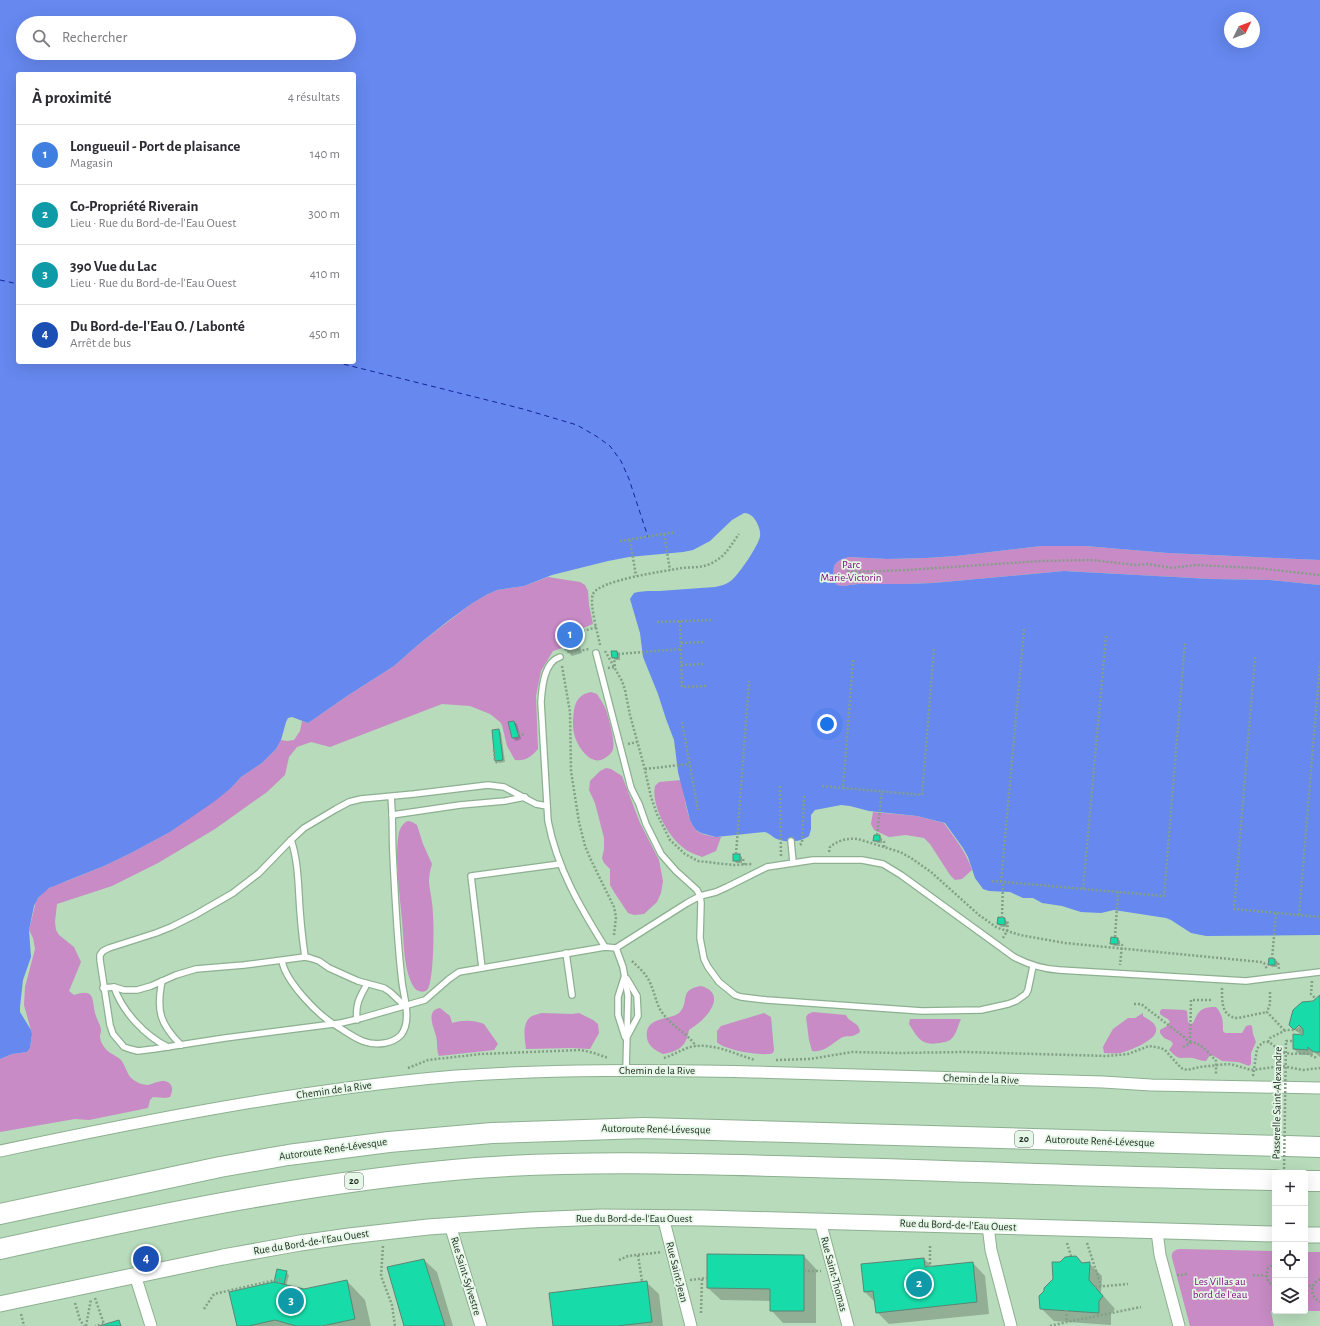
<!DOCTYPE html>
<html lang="fr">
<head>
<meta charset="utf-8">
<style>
	:root { --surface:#fff; --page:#f2f2f3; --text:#2b2b33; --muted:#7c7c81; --line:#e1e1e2; --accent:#963095 }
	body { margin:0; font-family:"Alegreya Sans",sans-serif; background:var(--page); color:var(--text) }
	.controls { position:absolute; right:12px; bottom:12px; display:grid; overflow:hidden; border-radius:4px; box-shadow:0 4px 16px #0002 }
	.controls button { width:36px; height:36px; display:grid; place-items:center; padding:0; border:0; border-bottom:1px solid var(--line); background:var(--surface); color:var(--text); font:20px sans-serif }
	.compass { position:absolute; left:1224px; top:12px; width:36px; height:36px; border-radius:50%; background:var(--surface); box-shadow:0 4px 16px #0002; rotate:47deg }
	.you { position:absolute; left:827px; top:724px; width:14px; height:14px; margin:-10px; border:3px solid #fff; border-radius:50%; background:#1a73e8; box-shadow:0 0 0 6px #1a73e833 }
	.badge { display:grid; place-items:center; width:26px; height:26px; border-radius:50%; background:var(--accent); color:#fff; font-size:13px; font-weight:700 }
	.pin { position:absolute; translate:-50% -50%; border:2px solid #fff; box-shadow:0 1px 4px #0006 }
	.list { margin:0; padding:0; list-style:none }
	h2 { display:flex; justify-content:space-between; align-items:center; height:52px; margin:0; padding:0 16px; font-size:17px }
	h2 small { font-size:13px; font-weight:400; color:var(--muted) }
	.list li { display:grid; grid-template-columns:26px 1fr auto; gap:12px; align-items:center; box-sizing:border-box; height:60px; padding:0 16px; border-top:1px solid var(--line) }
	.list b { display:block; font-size:15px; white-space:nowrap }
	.list p { margin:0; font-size:13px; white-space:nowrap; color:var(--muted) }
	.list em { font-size:13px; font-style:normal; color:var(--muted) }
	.icon { flex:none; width:22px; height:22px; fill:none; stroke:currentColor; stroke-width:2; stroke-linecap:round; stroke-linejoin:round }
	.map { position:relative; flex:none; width:1320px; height:1326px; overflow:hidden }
	.search { position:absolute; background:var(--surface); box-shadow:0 4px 16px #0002; left:16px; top:16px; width:340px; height:44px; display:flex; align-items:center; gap:10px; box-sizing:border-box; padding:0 14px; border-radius:22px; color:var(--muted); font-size:15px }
	.panel { position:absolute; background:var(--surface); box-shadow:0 4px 16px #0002; left:16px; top:72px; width:340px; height:292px; border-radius:4px }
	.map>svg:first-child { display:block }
	.green { fill:#c88bc5; fill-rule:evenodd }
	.water { fill:#6688ef; fill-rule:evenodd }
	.shadow { fill:#0003; fill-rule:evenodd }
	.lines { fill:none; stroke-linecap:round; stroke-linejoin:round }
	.ferry { stroke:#16239a; stroke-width:1; stroke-dasharray:5 4; stroke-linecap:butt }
	.building { fill:#17dca9; stroke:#588775 }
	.lane-casing { stroke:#8db091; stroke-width:8 }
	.street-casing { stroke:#8db091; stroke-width:13 }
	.secondary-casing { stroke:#8db091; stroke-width:17 }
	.highway-casing { stroke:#8db091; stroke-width:22 }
	.path { stroke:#83a087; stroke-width:2.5; stroke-dasharray:2 2; stroke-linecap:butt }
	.lane { stroke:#fff; stroke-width:5.5 }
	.street { stroke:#fff; stroke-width:11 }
	.secondary { stroke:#fff; stroke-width:15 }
	.highway { stroke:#fff; stroke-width:20 }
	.path-bridge { stroke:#83a087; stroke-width:2.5; stroke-dasharray:2 2; stroke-linecap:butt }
	.labels { text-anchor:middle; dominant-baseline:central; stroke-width:3.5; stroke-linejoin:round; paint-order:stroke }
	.shield { fill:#e5f7e6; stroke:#59685b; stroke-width:1 }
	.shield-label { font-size:10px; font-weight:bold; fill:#1d2b1f }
	.park-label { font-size:11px; fill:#831184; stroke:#e5f7e6 }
	.street-label { font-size:11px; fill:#1d2b1f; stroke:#e5f7e6 }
</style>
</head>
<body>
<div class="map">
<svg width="1320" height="1326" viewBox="0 0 1320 1326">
	<rect width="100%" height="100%" fill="#b7dbbb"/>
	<g class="green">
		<polygon points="1041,546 1085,546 1168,553 1320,560 1320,585 1270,580 1211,579 1064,571 933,583 906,584 858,584 843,586 837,585 834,581 833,577 834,566 837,562 842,559 849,557 887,559 926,558 956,556"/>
		<path d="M548,577L580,582L585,585L588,591L589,605L593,624L581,629L573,630L565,647L553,651L541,671L536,696L538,749C531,757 526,761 515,760L507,746L502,725L500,722L490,714L470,706L442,704L330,747L311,742L297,747L289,757L285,775L267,792L215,829L158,863L112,886L57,904L55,922L56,930L59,935L74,947L81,962L69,991L74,995C97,987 91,1001 96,1016C97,1020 101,1026 101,1030C101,1033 100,1034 100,1036C100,1042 104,1048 109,1052C112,1054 118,1057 121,1060C127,1068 127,1078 137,1082C139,1084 146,1085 148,1085C155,1083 166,1077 171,1085C173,1089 172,1093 170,1097L165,1098L153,1097L150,1100L148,1108L89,1120L75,1119L0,1132V1059L12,1054L27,1052L30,1048L32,1034L24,1005L25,987L35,949L33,938L29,930L36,901L44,891L55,885L67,881L104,866L131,853L170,832L231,788L241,777L262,763L276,749L281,740L287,741L294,740L300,731L302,721L308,723L314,719L347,696L394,666L419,644L471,604L486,595L497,590L524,586ZM514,721L518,737L512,738L508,722Z"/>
		<path d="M591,692L597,694C600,699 604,704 606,710C609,719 615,740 613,749C612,753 609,755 605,758C592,767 579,749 575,737C572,729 573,718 574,710C576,699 581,694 591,692Z"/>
		<polygon points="606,768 611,769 622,776 640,823 659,860 663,881 661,893 657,902 644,914 634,915 628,913 614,892 610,885 610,869 604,863 602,858 604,849 604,838 595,803 589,790 590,781 600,771"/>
		<path d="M681,780C684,793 687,822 697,831C702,835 714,837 721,837L716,851L702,857C694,854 686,851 680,845C666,833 651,803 655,786L659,782Z"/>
		<path d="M873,812L917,816L944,823C955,839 966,851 972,870L962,879L955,880L950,875L930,844L924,838L906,835L889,837L874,830L871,824Z"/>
		<path d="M408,821L412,822L417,825L423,844L432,864C430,870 429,876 429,882C430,893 433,904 433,915C434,927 434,983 427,990C425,992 421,992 419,991C415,990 413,986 411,982C403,963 404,940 402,920C400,895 394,856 399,832C401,827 403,823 408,821Z"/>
		<path d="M701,986C726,993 710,1015 696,1025C694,1027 691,1028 689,1030C686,1047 679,1051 663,1054C656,1051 648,1046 647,1038C644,1015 672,1021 680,1012C690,1001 678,990 701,986Z"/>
		<path d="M1216,1007C1223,1015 1223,1021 1223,1031L1225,1033H1242L1246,1026L1250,1025L1252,1026L1253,1034L1256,1042L1251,1053V1064L1249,1066L1238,1062L1222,1061L1214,1056L1210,1055L1206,1061C1201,1061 1198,1059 1193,1058C1178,1057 1180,1061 1169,1050L1173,1044L1171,1041L1164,1038L1160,1033V1030L1167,1026L1170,1022L1168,1019L1164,1017L1160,1014V1011L1162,1009L1185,1010L1187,1011L1188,1022L1191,1024L1193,1023C1199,1010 1201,1007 1216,1007Z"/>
		<path d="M440,1008L450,1016L452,1023C463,1020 473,1020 484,1024L498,1044L494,1050L439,1056C436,1049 438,1043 436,1036C434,1028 425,1010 440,1008Z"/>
		<path d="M813,1012L846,1015C847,1017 848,1019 850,1020C855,1024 859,1024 860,1032C851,1039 849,1034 841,1038C832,1043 825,1053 812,1051L809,1040L806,1017L808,1014Z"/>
		<path d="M541,1013L572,1014L579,1013L593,1020L598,1024L599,1033L590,1049L571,1048L526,1049C525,1040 521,1022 532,1016C535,1015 539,1014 541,1013Z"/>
		<path d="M764,1013L771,1017L774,1050L773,1053C765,1057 723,1050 717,1042V1031L721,1026Z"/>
		<path d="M1143,1013V1016C1147,1019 1155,1022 1156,1028C1159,1040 1128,1051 1120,1053C1114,1054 1109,1053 1104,1053L1103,1047L1105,1043L1113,1029L1128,1018H1135Z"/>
		<path d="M910,1019H961C958,1025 957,1032 953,1037C949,1042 945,1042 939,1043C921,1046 918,1038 909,1024Z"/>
		<path d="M1180,1249L1275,1251V1311H1271L1274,1326H1190L1172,1258C1171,1252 1174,1250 1180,1249Z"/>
		<polygon points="1305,1252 1320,1252 1320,1311 1296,1311 1305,1311"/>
	</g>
	<path class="water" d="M0,0H1320V560L1168,553L1085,546H1041L956,556L926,558L887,559L849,557L842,559L837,562L834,566L833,577L834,581L837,585L843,586L858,584H906L933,583L1064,571L1211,579L1270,580L1320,585V935L1206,936L1191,933L1171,920L1166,918L1114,910L1101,913L1081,912L1062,906L1042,903L1033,898H1023L1010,892L989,891L983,889L975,878L968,857L963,848L945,823L917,816L869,811L850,806L841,805L815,810L811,815V829L809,836C801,842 786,843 777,839C772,837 771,834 765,832L716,837L701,833L696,830L693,826L690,820L678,772L674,740L666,719L658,694L643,657L640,633L630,599L634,593L638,592L648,591H659L715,587C721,586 727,584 732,580C739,574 759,545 760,536C761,531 758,525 756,521C753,516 749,513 744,513L732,520L710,541L693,550L683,552L629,557L608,561L552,575L524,586L497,590L486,595L471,604L448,621L419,644L394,666L347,696L314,719L308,723L292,717L288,718L286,722L281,740L276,749L262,763L241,777L231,788L215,801L170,832L131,853L104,866L49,888L38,898L34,906L29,930L31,957L23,980L20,1007V1012L31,1030L32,1034L30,1048L27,1052L12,1054L0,1059ZM1230,18H1254V42H1230ZM23,23H349V53H23ZM18,74H354V362H18Z"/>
	<g class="shadow">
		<polygon points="572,631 578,637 582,653 572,656 566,650"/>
		<polygon points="617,652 620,654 620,660 616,660 613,658"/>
		<polygon points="514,722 517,724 521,739 516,741 513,738 510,723"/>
		<polygon points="499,730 501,733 505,762 499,763 496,760"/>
		<polygon points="880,836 882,839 882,843 877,843 875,840"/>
		<polygon points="740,855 742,858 742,863 736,863 734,860"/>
		<polygon points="1005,919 1007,922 1007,927 1001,927 998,924"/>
		<polygon points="1118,939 1120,941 1120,946 1114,946 1111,943"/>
		<polygon points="1275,960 1278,962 1277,967 1272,967 1269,964"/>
		<path d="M1320,996V1057L1313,1051V1055H1300L1294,1049L1304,1036V1032L1301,1035L1290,1025L1313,1002ZM1304,1022L1296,1029V1027Z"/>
		<polygon points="804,1256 816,1269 816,1323 783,1323 771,1310 771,1301 721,1300 708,1288"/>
		<polygon points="924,1259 933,1267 973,1263 985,1276 989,1314 889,1324 877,1312 876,1303 865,1292"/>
		<polygon points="424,1260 437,1272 453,1326 405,1326"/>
		<polygon points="1089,1263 1102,1276 1101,1293 1115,1309 1111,1314 1111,1325 1054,1321 1041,1308 1082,1264"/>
		<polygon points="278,1270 286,1272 289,1275 286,1286 304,1290 347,1281 365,1300 371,1326 238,1326 275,1283"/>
		<polygon points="646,1282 659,1294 663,1326 554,1326"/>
	</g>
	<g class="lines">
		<g class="ferry">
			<polyline points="0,280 18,284"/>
			<polyline points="335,362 523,409 577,425 596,436 610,446 621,461 629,479 648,537"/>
		</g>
	</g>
	<g class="building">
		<polygon points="573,630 577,647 565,650 561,633"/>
		<polygon points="611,651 617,651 618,658 612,658"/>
		<polygon points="514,721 519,737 512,738 508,722"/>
		<polygon points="499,729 503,760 495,761 492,730"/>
		<polygon points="874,835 880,835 880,841 873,841"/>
		<rect x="733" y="854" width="7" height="7"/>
		<polygon points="998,917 1005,918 1005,925 997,924"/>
		<polygon points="1111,937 1118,938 1118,944 1110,944"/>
		<polygon points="1269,958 1275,959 1275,965 1268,965"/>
		<polygon points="1320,995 1320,1052 1314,1052 1311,1050 1308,1047 1308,1050 1293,1049 1293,1034 1303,1035 1303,1029 1299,1025 1294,1030 1289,1025 1293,1010 1302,1002 1313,1001"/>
		<polygon points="707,1254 804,1255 804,1311 770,1311 770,1289 707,1288"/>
		<polygon points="1076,1256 1082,1263 1090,1262 1089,1280 1103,1296 1099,1301 1099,1313 1040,1309 1039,1296 1044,1291 1044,1288 1053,1279 1052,1262 1060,1262 1065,1257"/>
		<polygon points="924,1258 925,1267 973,1262 977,1302 876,1313 873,1291 864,1292 861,1264"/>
		<polygon points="424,1259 445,1326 404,1326 387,1267"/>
		<polygon points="277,1269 287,1271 284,1284 274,1282"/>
		<polygon points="347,1280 355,1319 322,1326 296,1326 275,1320 249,1326 237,1326 229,1292 274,1282 304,1289"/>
		<polygon points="647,1281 652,1322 617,1326 553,1326 549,1293"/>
		<polygon points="119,1320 121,1326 99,1326"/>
	</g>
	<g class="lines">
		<defs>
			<g id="lane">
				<polyline points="596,653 631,788 639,804 646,824 661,854 676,871 697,890 700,896 701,903 700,938 704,959 708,967 719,982 735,995 741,997 767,1000 922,1011 981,1010 1008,1004 1016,1001 1026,994 1028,990 1033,966"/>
				<path d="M560,657C544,662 542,687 541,702L548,821C557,868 580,907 605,947"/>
				<path d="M547,806L536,804L504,787L488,785L414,794L361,799L349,802L336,809L304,828L291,840L259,873L233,893L195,915L171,927L156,933L109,948L103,951L100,955V960L110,1025L113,1034L124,1047L130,1049L138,1051L154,1049L225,1038L341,1023L362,1018L425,1000L449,979L459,972L605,947L616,948L687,903L700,896L716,892L727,887L767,867L813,860H862L883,864L901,875L1014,957C1029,965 1043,969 1059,970L1246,981L1320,972"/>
				<polyline points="392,815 460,805 505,801 525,797"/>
				<path d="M291,840C297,857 298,877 299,895C300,916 302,936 305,957"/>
				<polyline points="791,841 793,862"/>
				<polyline points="616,948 623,967 628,996 626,1070"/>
				<polyline points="566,953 572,995"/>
				<path d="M282,961C286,982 317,1014 335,1025C352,1035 364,1047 385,1043C391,1042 396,1040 401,1035C412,1021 404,998 402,982C397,940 395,897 393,854C392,835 393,816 391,797"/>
				<polyline points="482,968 471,876 560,864"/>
				<polyline points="624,978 618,997 618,1015 625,1037"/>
				<polyline points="627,979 637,996 638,1016 628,1035"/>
				<path d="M162,981C156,1011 160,1024 181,1045"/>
				<path d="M114,987C122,1011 145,1036 168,1047"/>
				<polyline points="103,988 114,987 124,990 137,990 151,986 176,975 196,969 244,965 305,957 310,958 319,961 329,968 358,981 384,988 390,992 405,1006"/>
				<path d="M357,1020C355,1004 360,997 367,984"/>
			</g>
			<g id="street">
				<path d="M0,1151C151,1119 303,1089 456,1076C555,1069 653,1070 752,1072C869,1075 986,1079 1103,1082L1151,1085L1320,1088"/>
				<polyline points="663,1217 691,1326"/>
				<polyline points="820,1221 848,1326"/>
				<polyline points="450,1225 481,1326"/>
				<polyline points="988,1226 991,1250 1011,1326"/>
				<polyline points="1157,1231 1160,1255 1179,1326"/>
				<polyline points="135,1275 151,1326"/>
			</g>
			<g id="secondary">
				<polyline points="1305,1235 1320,1235"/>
				<polyline points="0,1304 223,1257 300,1243 349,1236 428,1227 530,1220 601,1217 704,1218 1275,1234"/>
			</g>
			<g id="highway">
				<polyline points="1305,1181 1320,1181"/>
				<polyline points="0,1214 220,1167 288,1155 389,1142 492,1133 644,1128 1320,1147"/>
				<path d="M0,1249C158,1214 315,1181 476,1168C588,1160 699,1164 811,1167C966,1171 1120,1178 1275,1180"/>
			</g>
		</defs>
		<use href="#lane" class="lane-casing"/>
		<use href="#street" class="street-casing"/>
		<use href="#secondary" class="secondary-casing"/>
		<use href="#highway" class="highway-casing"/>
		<g class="path">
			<polyline points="664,534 670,570"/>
			<polyline points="630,540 636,576"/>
			<polyline points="620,541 676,532"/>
			<polyline points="847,571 851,572 908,570 1041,561 1091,560 1137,565 1147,564 1173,568 1195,565 1216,566 1256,568 1320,575"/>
			<polyline points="680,621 682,687 706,686"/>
			<polyline points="657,622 711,620"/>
			<polyline points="681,643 705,642"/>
			<path d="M600,645C598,634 589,604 593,594C599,580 666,571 682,568C692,567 703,568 712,563C727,555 730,546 739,534"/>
			<polyline points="568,651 569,653 589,649"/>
			<polyline points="578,651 573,634 597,627"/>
			<polyline points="605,651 622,681 625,690 630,715 644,766 651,797 657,814 670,840 685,854 698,861 733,865 752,864"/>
			<polyline points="618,654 681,649"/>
			<polyline points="1255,657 1234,909 1320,917"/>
			<polyline points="853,660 843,788 922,795 934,649"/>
			<polyline points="681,665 705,664"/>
			<polyline points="562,666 570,712 571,771 579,822 585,846 591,860 614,907 616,917 614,935"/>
			<polyline points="608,668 615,667 614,658"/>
			<polyline points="682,722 698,810"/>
			<polyline points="518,733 524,735"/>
			<polyline points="628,744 637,742"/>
			<polyline points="494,750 495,761 499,764"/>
			<polyline points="645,769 689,764"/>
			<polyline points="780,786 781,857"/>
			<polyline points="822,786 843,788"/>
			<polyline points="877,835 882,791"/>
			<polyline points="880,839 884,842 884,847"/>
			<polyline points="800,845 802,843 804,796"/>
			<path d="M829,852L830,847C838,840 848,838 858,839L900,852L911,858L931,872L979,915L996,927L1001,929L1020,935L1065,943L1261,962L1264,963L1267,969H1268"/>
			<polyline points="736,854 749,681"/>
			<polyline points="740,858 743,858 744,865"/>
			<polyline points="992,881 1164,896 1185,642"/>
			<polyline points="1001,882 1024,629"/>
			<polyline points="1083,889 1106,636"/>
			<polyline points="1299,915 1320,663"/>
			<polyline points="1002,918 1003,882"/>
			<polyline points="1115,937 1118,892"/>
			<polyline points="1003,938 1007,931 1008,923 1005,922"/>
			<polyline points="1118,942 1122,945 1120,965"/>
			<polyline points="1272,959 1276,913"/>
			<path d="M632,961C637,966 643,971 647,977C654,988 655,1001 661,1011C671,1026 686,1032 696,1046"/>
			<polyline points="1275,962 1278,962 1279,969"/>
			<polyline points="1312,981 1311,994 1316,999"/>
			<path d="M1222,988C1222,1001 1221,1017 1238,1018L1267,1012"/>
			<polyline points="1270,992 1270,1004 1267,1012 1285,1031"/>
			<polyline points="1134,1004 1141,1004 1184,1037 1190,1043"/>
			<polyline points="1190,1042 1191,1000 1213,1000"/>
			<polyline points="1268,1042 1270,1038 1286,1030 1300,1030 1301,1035"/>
			<path d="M1183,1047L1192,1042C1202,1044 1210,1054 1216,1061V1075"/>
			<path d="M664,1058C673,1055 681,1050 690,1047C713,1042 734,1054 755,1060"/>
			<polyline points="776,1060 810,1059 852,1052 897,1053 965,1052 1107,1056 1128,1054 1149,1046 1161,1048 1165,1050 1181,1068 1187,1070 1200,1067 1228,1064 1234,1065 1251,1070 1282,1066 1303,1070 1320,1068"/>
			<polyline points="408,1068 428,1060 481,1054 581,1050 594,1053 608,1058"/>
			<polyline points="1253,1076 1257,1049 1259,1046 1264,1042 1269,1042 1282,1052 1291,1054 1306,1053 1317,1058"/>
			<polyline points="1067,1243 1071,1256"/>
			<polyline points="1087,1243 1101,1286"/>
			<polyline points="383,1246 381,1276 392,1305 395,1326"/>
			<polyline points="930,1246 930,1267"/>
			<polyline points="638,1255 642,1281"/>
			<polyline points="619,1260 628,1256 662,1252"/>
			<path d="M1275,1263L1268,1268C1265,1276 1267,1283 1275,1286"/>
			<polyline points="804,1271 821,1271"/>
			<polyline points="1177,1275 1184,1275 1188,1273"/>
			<polyline points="1253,1275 1266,1276"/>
			<path d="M1320,1279C1309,1285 1310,1296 1320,1302"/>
			<polyline points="690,1280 707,1278"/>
			<polyline points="1305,1284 1313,1287"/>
			<polyline points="1095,1287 1128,1284"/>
			<polyline points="95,1298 104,1324 95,1326"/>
			<polyline points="75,1303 80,1320 84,1326"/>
			<polyline points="204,1309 214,1294 280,1279 279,1283"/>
			<polyline points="1066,1310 1067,1322"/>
			<polyline points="701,1313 702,1278"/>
			<polyline points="21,1314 24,1326"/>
			<polyline points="326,1325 326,1326"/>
			<polyline points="86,1326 91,1299"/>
			<polyline points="1050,1326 1067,1322 1141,1307"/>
		</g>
		<use href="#lane" class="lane"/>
		<use href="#street" class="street"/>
		<use href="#secondary" class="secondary"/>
		<use href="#highway" class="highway"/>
		<polyline class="path-bridge" points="1284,1173 1286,1041 1293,1041"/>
	</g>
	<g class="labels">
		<g class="shield">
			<rect x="1015" y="1131" width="18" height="16" rx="3"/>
			<rect x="345" y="1173" width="18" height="16" rx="3"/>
		</g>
		<g class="shield-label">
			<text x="1024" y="1139">20</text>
			<text x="354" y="1181">20</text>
		</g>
		<g class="park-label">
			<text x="851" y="564">Parc<tspan x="851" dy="13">Marie-Victorin</tspan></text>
			<text x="1220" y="1281">Les Villas au<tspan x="1220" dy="13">bord de l'eau</tspan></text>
		</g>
		<g class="street-label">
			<text x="657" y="1070">Chemin de la Rive</text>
			<text transform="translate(981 1079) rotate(2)">Chemin de la Rive</text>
			<text transform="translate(334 1090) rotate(-8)">Chemin de la Rive</text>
			<text transform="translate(1277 1103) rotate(-89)">Passerelle Saint-Alexandre</text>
			<text transform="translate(656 1129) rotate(1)">Autoroute René-Lévesque</text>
			<text transform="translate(1100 1141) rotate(2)">Autoroute René-Lévesque</text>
			<text transform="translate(333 1149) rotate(-8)">Autoroute René-Lévesque</text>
			<text x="634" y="1218">Rue du Bord-de-l'Eau Ouest</text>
			<text transform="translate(958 1225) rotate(2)">Rue du Bord-de-l'Eau Ouest</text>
			<text transform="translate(311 1242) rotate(-9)">Rue du Bord-de-l'Eau Ouest</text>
			<text transform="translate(677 1272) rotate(76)">Rue Saint-Jean</text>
			<text transform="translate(834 1274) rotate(75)">Rue Saint-Thomas</text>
			<text transform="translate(466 1276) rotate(73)">Rue Saint-Sylvestre</text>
		</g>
	</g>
</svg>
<div class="controls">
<button>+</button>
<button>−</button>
<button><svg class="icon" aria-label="locate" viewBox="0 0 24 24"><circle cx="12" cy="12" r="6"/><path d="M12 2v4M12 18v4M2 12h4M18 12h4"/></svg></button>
<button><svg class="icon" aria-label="layers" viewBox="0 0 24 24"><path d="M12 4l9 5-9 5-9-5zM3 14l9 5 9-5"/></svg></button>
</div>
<svg class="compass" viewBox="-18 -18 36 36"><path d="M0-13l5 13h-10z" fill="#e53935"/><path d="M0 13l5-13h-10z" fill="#7c7c81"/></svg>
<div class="you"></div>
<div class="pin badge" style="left:570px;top:635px;background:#3f7fe0">1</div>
<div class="pin badge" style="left:919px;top:1284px;background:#0f9aa8">2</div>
<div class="pin badge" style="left:291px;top:1301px;background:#0f9aa8">3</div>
<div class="pin badge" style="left:146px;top:1259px;background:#1a4fb4">4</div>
<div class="search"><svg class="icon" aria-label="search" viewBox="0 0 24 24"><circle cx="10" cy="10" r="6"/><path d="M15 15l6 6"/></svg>Rechercher</div>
<section class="panel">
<h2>À proximité<small>4 résultats</small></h2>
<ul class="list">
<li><span class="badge" style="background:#3f7fe0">1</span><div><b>Longueuil - Port de plaisance</b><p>Magasin</p></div><em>140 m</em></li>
<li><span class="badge" style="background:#0f9aa8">2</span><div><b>Co-Propriété Riverain</b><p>Lieu · Rue du Bord-de-l'Eau Ouest</p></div><em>300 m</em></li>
<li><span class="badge" style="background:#0f9aa8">3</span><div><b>390 Vue du Lac</b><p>Lieu · Rue du Bord-de-l'Eau Ouest</p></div><em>410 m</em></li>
<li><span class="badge" style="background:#1a4fb4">4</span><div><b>Du Bord-de-l'Eau O. / Labonté</b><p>Arrêt de bus</p></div><em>450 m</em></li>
</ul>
</section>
</div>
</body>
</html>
